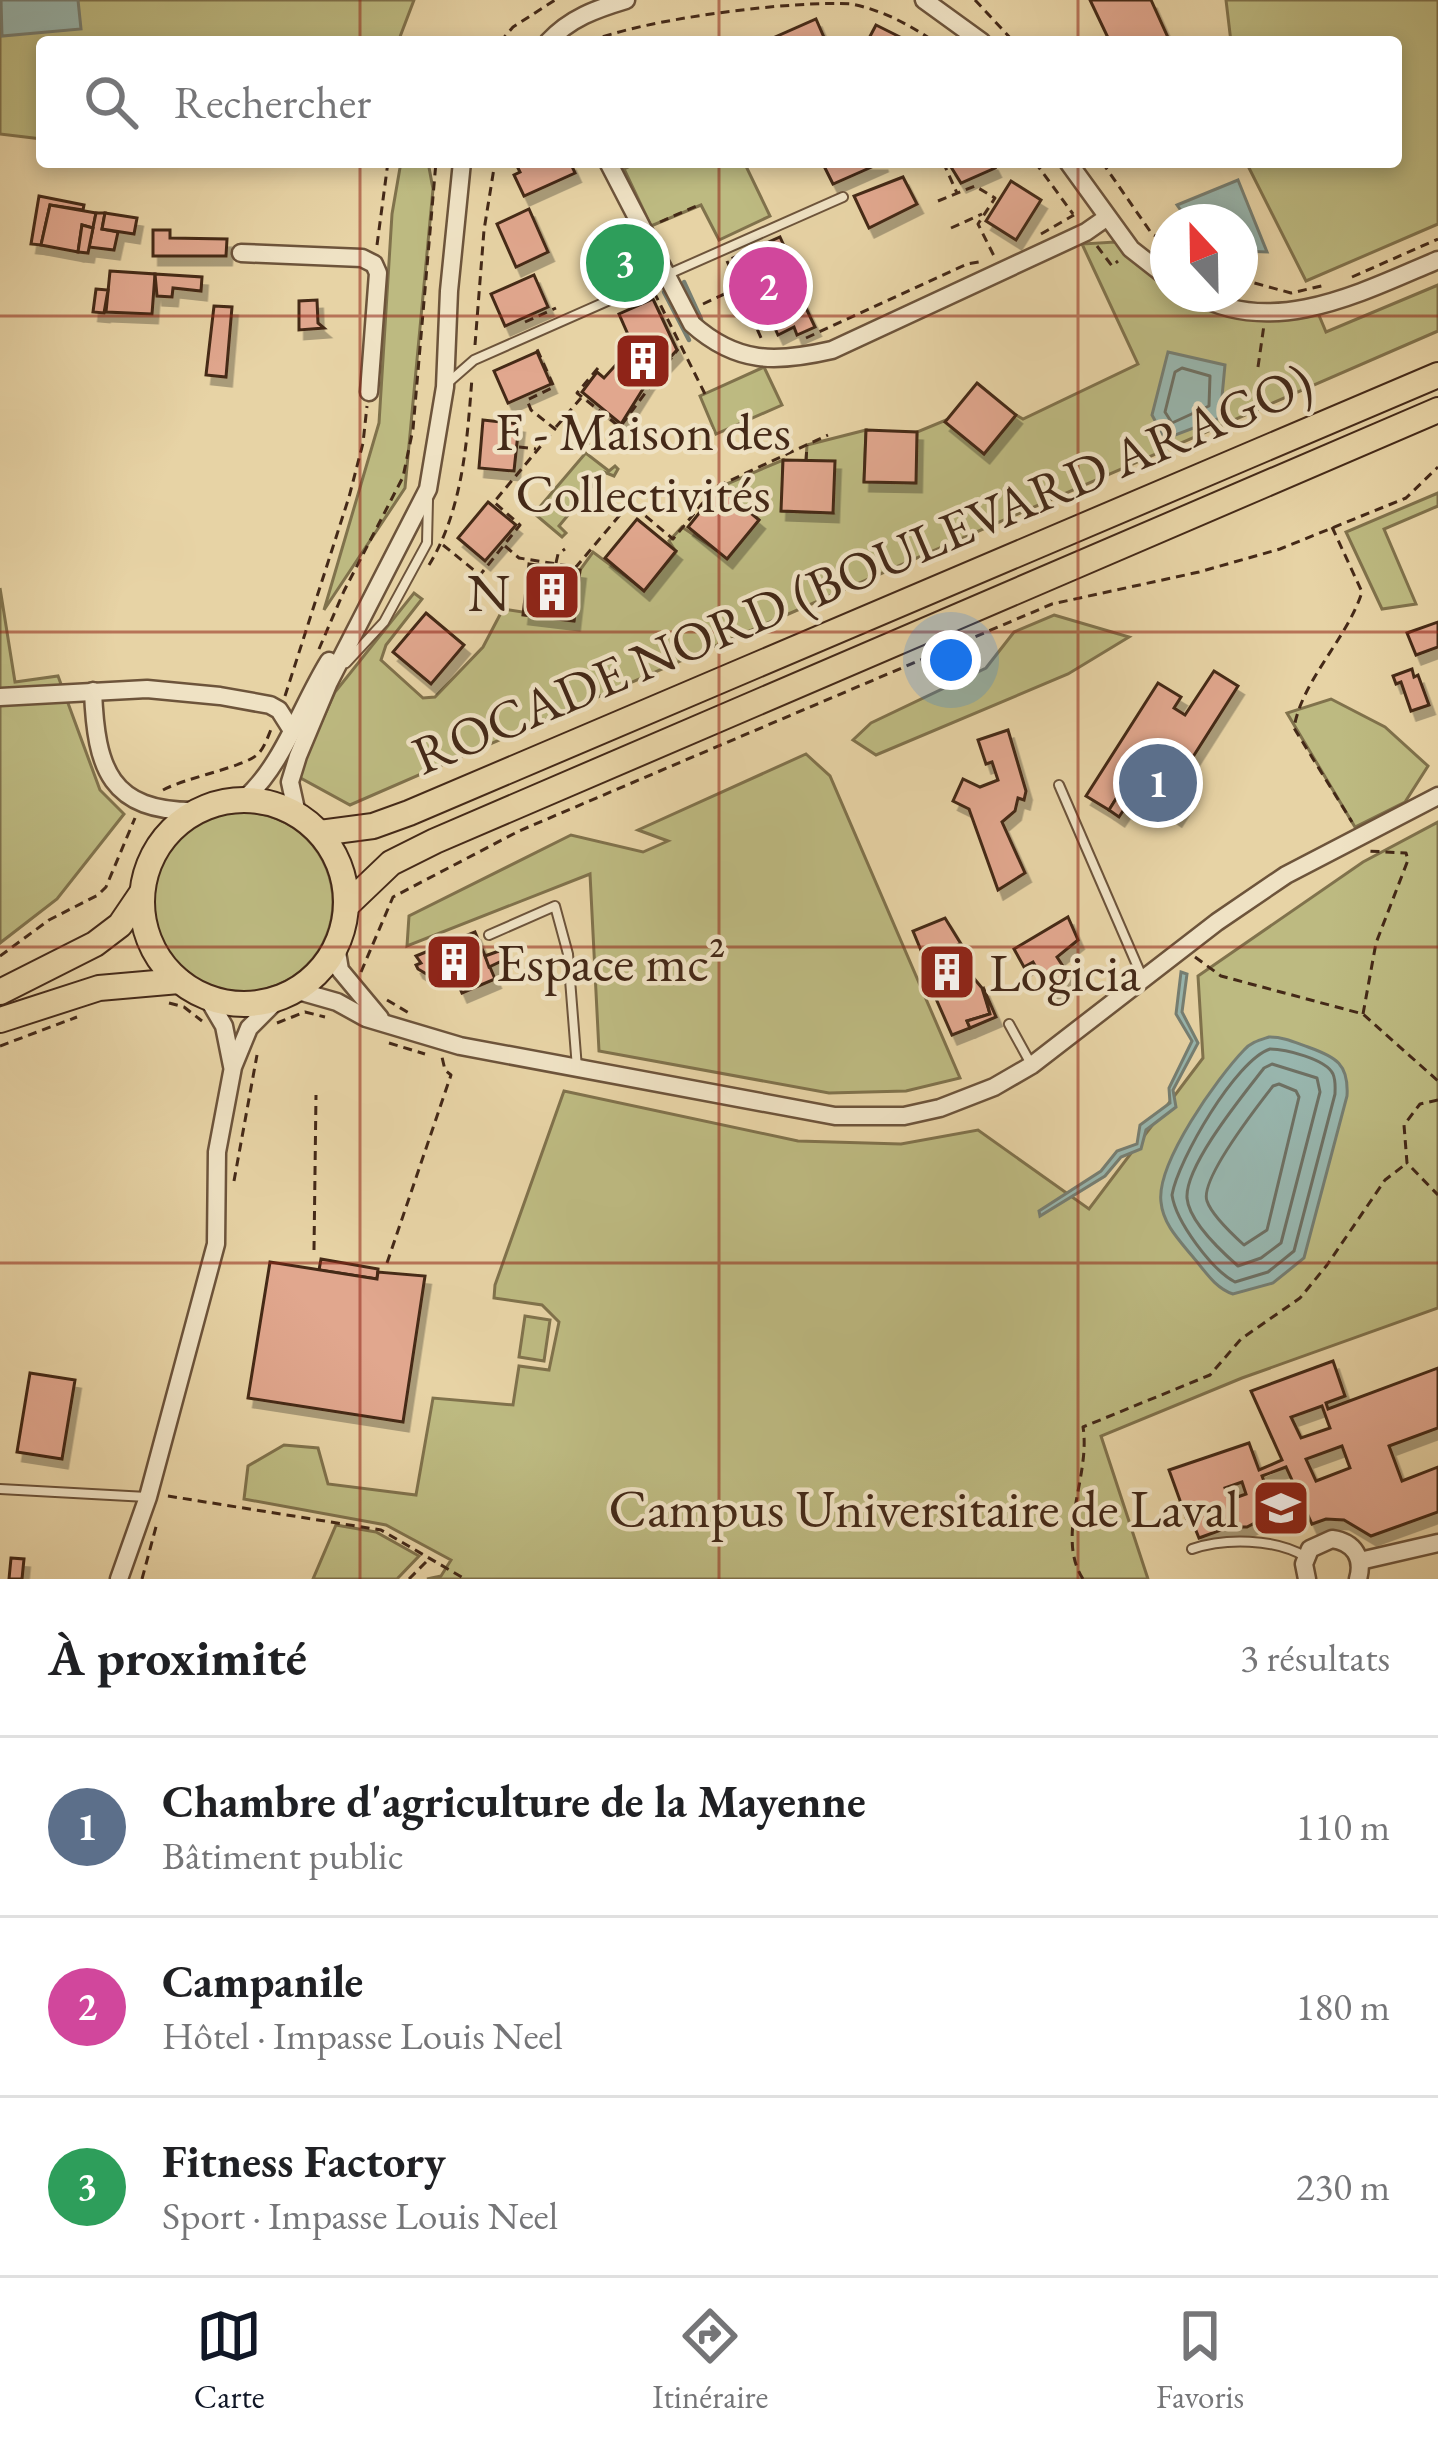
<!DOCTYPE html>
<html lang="fr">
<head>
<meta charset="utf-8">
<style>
	:root { --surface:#fff; --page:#f6f6f6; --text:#202124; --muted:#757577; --line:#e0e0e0; --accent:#111827 }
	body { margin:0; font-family:"EB Garamond",serif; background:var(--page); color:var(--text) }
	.compass { position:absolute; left:1150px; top:204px; width:108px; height:108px; border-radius:50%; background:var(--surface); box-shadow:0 6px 18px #0003; rotate:338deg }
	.you { position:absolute; left:951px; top:660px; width:42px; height:42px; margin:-30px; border:9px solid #fff; border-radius:50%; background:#1a73e8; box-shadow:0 0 0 18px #1a73e833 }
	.badge { display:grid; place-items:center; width:78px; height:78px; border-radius:50%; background:var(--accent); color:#fff; font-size:39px; font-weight:700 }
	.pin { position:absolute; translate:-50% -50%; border:6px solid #fff; box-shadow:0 3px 12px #0006 }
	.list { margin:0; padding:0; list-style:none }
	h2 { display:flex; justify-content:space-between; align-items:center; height:156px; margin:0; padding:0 48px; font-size:51px }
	h2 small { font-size:39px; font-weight:400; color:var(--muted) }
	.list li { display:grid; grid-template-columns:78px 1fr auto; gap:36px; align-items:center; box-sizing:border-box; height:180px; padding:0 48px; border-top:3px solid var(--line) }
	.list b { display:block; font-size:45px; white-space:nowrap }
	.list p { margin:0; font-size:39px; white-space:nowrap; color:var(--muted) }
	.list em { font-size:39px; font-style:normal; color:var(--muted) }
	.icon { flex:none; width:66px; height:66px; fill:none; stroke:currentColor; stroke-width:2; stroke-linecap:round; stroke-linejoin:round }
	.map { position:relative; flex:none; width:1438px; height:1579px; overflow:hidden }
	.search { position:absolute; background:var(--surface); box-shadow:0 6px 18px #0003; left:36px; right:36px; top:36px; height:132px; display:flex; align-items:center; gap:30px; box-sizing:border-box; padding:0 42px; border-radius:12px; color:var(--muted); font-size:45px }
	.sheet { height:696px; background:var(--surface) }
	nav { display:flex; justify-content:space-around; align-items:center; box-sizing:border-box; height:168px; border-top:3px solid var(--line); background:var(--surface); font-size:33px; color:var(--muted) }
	nav a { display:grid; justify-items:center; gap:6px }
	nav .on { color:var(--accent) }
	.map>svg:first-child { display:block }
	.green { fill:#bdba81; stroke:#80724c; stroke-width:3 }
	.water { fill:#98b6ae; stroke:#767e72; stroke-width:3 }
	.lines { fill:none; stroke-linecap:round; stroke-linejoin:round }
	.shore { stroke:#6e7063; stroke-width:3 }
	.stream { stroke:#767e72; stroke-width:4.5 }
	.building { fill:#e1a78e; stroke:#442918; stroke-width:3; fill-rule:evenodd; filter:url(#shadow) }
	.lane-casing { stroke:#6d543b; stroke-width:12 }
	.street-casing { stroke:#6d543b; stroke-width:21 }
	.primary-casing { stroke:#442918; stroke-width:28 }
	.path { stroke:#442918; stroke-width:3; stroke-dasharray:9 6; stroke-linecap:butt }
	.lane { stroke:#efe2c4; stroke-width:8 }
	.street { stroke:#efe2c4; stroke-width:16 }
	.primary { stroke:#e7d3a5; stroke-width:24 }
	.grid { fill:none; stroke:#8f2418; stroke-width:3; stroke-opacity:0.55 }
	.labels { text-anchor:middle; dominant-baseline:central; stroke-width:9; stroke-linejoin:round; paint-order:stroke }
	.poi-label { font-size:54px; fill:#442918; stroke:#efe2c4; text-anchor:end }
	.street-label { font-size:54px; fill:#442918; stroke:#efe2c4 }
</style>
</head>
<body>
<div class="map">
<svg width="1438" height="1579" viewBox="0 0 1438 1579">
	<defs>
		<filter id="shadow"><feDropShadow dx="5.5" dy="9" stdDeviation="0" flood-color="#0004"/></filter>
	</defs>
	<rect width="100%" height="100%" fill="#e7d3a5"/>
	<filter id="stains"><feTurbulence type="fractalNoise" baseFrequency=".00167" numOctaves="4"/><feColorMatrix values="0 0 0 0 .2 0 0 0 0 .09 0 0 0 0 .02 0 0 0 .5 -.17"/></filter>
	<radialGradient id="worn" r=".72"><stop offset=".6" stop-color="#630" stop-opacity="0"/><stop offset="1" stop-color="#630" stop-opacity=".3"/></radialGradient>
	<g class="green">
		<polygon points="0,0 414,0 398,42 42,42 42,139 0,134"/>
		<polygon points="1226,0 1438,0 1438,224 1306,281 1246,162 1396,162 1396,42 1231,42"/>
		<polygon points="401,162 428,162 433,189 405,488 324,610 379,423 392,214"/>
		<polygon points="640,162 744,162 770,216 719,240 701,205 651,226 624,169"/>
		<polygon points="1115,242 1168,277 1168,294 1194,294 1213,307 1318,313 1326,332 1438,285 1438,331 350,805 297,776 335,692 414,593 422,599 386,645 381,660 423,698 435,697 483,647 503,609 574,620 580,570 593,552 644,590 676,552 669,541 682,527 728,558 759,520 722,486 783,460 782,511 833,513 806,461 807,445 866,430 864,481 915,483 917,432 946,420 984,454 1016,415 1023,419 1138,364 1082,244"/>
		<polygon points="764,367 782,405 716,434 700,396"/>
		<polygon points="584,441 588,444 583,451 609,471 615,466 618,469 614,476 604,472 559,526 566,533 562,537 530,510 533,506 538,509 584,455 578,448"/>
		<polygon points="1438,493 1438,506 1384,529 1416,604 1382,609 1346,532"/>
		<polygon points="0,588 15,682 58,676 100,790 124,814 57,899 0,943"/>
		<polygon points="1054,615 1129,637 1068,674 876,755 853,740 871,723 986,668 1014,632"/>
		<polygon points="1331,699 1385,727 1428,766 1405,802 1355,827 1287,713"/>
		<polygon points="806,754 830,776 960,1078 906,1091 829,1093 599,1051 590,874 407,946 409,916 571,835 643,852 668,841 638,830"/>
		<circle cx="243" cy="902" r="90"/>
		<polygon points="1438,822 1438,1308 1242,1378 1101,1436 1148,1579 427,1579 441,1576 451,1560 386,1525 244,1499 248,1466 284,1445 318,1448 328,1484 416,1495 433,1398 513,1405 519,1366 549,1370 559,1322 542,1305 494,1298 495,1285 564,1091 798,1141 901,1144 978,1130 1089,1209 1203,1058 1198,976 1363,862"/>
		<polygon points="525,1316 550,1320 544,1361 519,1357"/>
		<polygon points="336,1525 376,1532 419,1556 397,1579 313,1579"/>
	</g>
	<g class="water">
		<polygon points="1,0 78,0 81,29 2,36"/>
		<polygon points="1238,180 1267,252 1240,251 1240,222 1189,222 1177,205"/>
		<polygon points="1168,352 1225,365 1220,418 1165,439 1152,415"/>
		<polygon points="1181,972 1187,974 1182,1012 1198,1043 1173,1090 1176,1107 1146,1130 1141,1149 1121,1157 1105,1176 1040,1216 1039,1211 1101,1171 1117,1151 1137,1144 1140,1125 1170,1103 1169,1088 1192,1041 1176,1014"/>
		<path d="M1269,1037C1284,1037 1294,1042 1308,1047C1336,1057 1349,1064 1347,1096L1304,1258L1273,1283L1233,1294C1215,1288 1205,1271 1193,1257C1179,1240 1163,1224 1161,1202C1156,1163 1218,1077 1244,1050C1251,1042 1260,1040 1269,1037Z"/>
	</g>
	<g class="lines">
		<g class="shore">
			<polygon points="1182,368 1210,376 1209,406 1172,423 1165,412 1175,372"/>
			<path d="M1270,1049C1285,1049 1326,1059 1333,1074C1336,1081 1335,1088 1335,1094L1294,1251L1268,1272L1235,1282C1212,1270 1176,1222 1172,1195C1178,1160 1236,1060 1270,1049Z"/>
			<path d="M1272,1064L1317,1078L1320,1092L1281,1243L1261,1258L1238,1266C1222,1252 1189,1221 1187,1198C1185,1165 1244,1094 1264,1068Z"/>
			<path d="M1279,1084L1296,1091L1299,1097L1267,1230L1244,1245C1233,1235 1212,1216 1207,1201C1199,1180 1259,1104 1273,1086Z"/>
		</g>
		<g class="stream">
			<polyline points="684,282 701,319"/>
			<polyline points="664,292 689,340"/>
		</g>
	</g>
	<g class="building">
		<polygon points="1090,0 1151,0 1170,42 1110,42"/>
		<polygon points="816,19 826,42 775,42 773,38"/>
		<polygon points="876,25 910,42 867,42"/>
		<polygon points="515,162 570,162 575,173 524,196 514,175 520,172"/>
		<polygon points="822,162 883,162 833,184"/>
		<polygon points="963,162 992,162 995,168 961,183 951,167"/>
		<polygon points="903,177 917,204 869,228 854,196"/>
		<polygon points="1011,181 1041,200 1016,240 986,221"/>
		<polygon points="39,196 84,205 83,210 50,205 41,245 31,244"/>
		<polygon points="50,205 96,213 93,228 82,225 78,252 41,245"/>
		<polygon points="529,209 548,252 516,267 497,224"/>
		<polygon points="96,213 105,213 102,229 118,232 114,250 89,247"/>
		<polygon points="105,213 137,218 134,234 102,229"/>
		<polygon points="82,225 93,228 88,253 78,252"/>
		<polygon points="624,228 641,271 614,284 596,241"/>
		<polygon points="153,230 170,230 170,238 227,239 226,256 153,256"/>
		<polygon points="780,237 791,261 785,264 815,327 797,335 794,327 778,335 759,293 750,297 733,258"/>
		<polygon points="110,271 155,274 152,314 106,312"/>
		<polygon points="155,274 202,277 201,291 173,288 172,297 157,296"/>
		<polygon points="534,275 548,307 505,326 491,294"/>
		<polygon points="96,289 108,290 104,313 93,312"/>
		<polygon points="653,299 677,350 648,381 621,424 582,392 597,372 604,378 633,346 619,314"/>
		<polygon points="317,300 318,323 324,328 299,330 299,301"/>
		<polygon points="214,306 232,307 226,377 206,375"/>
		<polygon points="537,352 551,384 508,403 494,371"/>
		<polygon points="977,383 1016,415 984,454 945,422"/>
		<polygon points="483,420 519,424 514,471 479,468"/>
		<polygon points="866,430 917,432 916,483 864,482"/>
		<polygon points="783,460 835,461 833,513 781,511"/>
		<polygon points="720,487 759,520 727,559 688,527"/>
		<polygon points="488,502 516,525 485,561 458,538"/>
		<polygon points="637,519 676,551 644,591 605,558"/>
		<polygon points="529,564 580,570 574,621 523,615"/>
		<polygon points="426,613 464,645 431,684 393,652"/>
		<polygon points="1438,622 1438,647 1416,655 1407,633"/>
		<polygon points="1412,669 1414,677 1418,675 1429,705 1411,711 1401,682 1396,684 1393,676"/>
		<polygon points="1214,671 1238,686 1177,782 1192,792 1176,817 1161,806 1158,811 1133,796 1140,785 1129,778 1109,810 1086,796 1158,683 1181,697 1174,708 1185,715"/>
		<polygon points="1008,730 1026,791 1024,800 1018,798 1015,811 1002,822 1025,873 998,890 969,809 953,801 963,779 980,787 998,780 992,762 986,764 978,740"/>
		<polygon points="1129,778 1140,785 1119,817 1109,810"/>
		<polygon points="1068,917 1078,940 1057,957 1070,977 1051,993 1033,962 1024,967 1014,949"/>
		<polygon points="945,918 961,944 955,946 962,964 982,988 990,1014 967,1021 970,1028 952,1035 922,967 927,965 913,931"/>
		<polygon points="475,932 495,979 462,993 453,972 435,979 418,969 416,965 421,963 416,956"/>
		<polygon points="500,944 510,957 489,967 485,956 499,951 497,946"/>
		<polygon points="983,987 996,1017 970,1028 967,1021 990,1014"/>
		<polygon points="321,1259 378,1269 377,1279 319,1270"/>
		<polygon points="270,1262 377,1279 378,1272 425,1276 403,1422 248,1398"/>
		<path d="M1333,1361L1345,1396L1326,1403L1328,1409L1438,1368V1428L1389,1446L1402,1481L1438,1467V1512L1371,1536L1344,1520L1326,1519L1312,1524L1286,1467L1262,1476L1269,1495L1278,1503L1274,1513L1247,1527H1229L1199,1538L1191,1518L1187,1520L1169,1470L1249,1443L1259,1470L1282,1460L1251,1391ZM1322,1406L1330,1428L1301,1438L1291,1417ZM1342,1446L1350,1468L1316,1481L1306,1459ZM1242,1482L1246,1494L1229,1500L1225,1488Z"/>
		<polygon points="30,1373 75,1380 62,1459 17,1452"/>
		<polygon points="11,1558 24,1559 22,1579 9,1579"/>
	</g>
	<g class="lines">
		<defs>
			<g id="lane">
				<polyline points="450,381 474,360 843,197"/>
				<polyline points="346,663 384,622 427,543 428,500"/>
				<polyline points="1059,785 1143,979"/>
				<polyline points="489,935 555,906 568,954 577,1068"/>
				<polyline points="1009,1024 1031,1064"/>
				<polyline points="0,1489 147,1497"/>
				<path d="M1192,1549C1224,1538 1275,1538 1306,1557"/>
			</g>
			<g id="street">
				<polyline points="924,0 982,42"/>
				<path d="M548,42C570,18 596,9 626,0"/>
				<path d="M608,162L692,324C737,364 776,363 832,350L1086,232L1106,218"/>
				<polyline points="1068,162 1131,249 1168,278"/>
				<polyline points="241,253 362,258 374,264 378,273 369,392"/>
				<path d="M1195,294C1274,339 1364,291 1438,260"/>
				<path d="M93,691C96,769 110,812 196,811"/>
				<polyline points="0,697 147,689 220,696 270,705 279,710 291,729"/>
				<path d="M244,799C282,767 302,704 329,661"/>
				<polyline points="297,814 290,782 298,756 329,682 428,489 445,387 449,291 462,162"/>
				<polyline points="336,946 340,970 380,1018"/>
				<polyline points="295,990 337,1002 366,1018 460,1046 835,1116 904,1116 940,1108 994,1087 1032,1065 1217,922 1286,875 1438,796"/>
				<polyline points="207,997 224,1026 232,1066"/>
				<polyline points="1360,1561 1438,1543"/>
				<polyline points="119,1579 148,1497 216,1244 217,1152 233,1067 249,1028 279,998"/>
				<path d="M1307,1579L1304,1564L1310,1549L1332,1539C1354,1542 1364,1558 1358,1579"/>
			</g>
			<g id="primary">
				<circle cx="244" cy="902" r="102"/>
				<polyline points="320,833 373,826 409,813 1438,375"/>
				<polyline points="346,906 391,863 435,841 1438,410"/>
				<polyline points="0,992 95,944 120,925 141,894"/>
				<polyline points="0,1020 99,988 179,981"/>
			</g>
		</defs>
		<use href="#lane" class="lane-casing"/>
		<use href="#street" class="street-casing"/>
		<use href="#primary" class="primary-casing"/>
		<g class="path">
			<polyline points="975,0 1014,42"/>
			<polyline points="500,42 513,27 555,0"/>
			<path d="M589,42C642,19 795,0 852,4C884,11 908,24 935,42"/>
			<polyline points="943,162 957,193"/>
			<polyline points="1035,162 1073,214"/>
			<polyline points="1102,162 1152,234 1168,243"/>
			<polyline points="938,201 975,186 995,198 978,224 994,256"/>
			<polyline points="660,222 701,204"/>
			<polyline points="951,228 982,214"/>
			<polyline points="1041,234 1074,215"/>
			<polyline points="377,245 388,162"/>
			<polyline points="1097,246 1112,266 1118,261"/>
			<polyline points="636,253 644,272"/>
			<polyline points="727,261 762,340"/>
			<polyline points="1352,277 1438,239"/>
			<polyline points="1240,279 1291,293 1326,285"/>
			<polyline points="654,292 706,396"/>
			<polyline points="703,304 737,288"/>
			<polyline points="525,322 556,308"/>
			<polyline points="806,338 967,264 984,261"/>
			<polyline points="475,345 484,230 495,162"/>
			<polyline points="1258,367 1264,325"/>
			<polyline points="598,368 577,393 620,427 678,349"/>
			<polyline points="556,427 581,398"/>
			<polyline points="519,447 536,449"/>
			<polyline points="806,461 807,445"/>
			<path d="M1332,527L1362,592C1347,639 1302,680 1294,728L1352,822"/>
			<polyline points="443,545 480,575 520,525 494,502 555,429 531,410 527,400 554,387 536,347"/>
			<polyline points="505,546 519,558 576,567 630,503 673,539 716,487 828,435"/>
			<polyline points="556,563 558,554 565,549"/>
			<path d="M429,565C463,509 467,442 472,378"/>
			<polyline points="319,649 344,591 403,477 413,429 436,162"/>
			<polyline points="285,696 349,497 363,443 367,406"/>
			<path d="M163,790C187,777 245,767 258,754C265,747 268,736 272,727"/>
			<polyline points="0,956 49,920 98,895 106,887 135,818"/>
			<polyline points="1195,957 1221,976 1363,1014 1438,1081"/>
			<polyline points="361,972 393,897 519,831 1052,604 1199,572 1280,549 1406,498 1438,467"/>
			<polyline points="387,1000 409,1013"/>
			<polyline points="169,1003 184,1007 202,1021"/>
			<polyline points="1363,1014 1376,943 1408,860 1406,853 1368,851"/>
			<polyline points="277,1023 305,1012 325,1017"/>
			<polyline points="389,1043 425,1054"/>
			<polyline points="0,1046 77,1017"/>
			<polyline points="1438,1100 1420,1104 1404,1125 1407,1163 1438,1195"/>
			<polyline points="234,1181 257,1055"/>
			<polyline points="314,1250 316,1095"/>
			<polyline points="387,1263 451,1075 445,1070 442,1057"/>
			<polyline points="168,1496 381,1530 465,1579"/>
			<polyline points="142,1579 157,1523"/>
			<polyline points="409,1579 430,1558"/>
			<path d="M1083,1579C1055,1536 1091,1476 1083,1427L1210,1375L1241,1339L1300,1298L1327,1265L1385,1180L1407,1163"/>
		</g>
		<use href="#lane" class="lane"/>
		<use href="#street" class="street"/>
		<use href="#primary" class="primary"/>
	</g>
	<path class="grid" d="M360,0V42M719,0V42M1078,0V42M360,162V1579M719,162V1579M1078,162V1579M0,316H1438M0,632H1438M0,947H1438M0,1263H1438"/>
	<defs>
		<symbol id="building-square" viewBox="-11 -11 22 22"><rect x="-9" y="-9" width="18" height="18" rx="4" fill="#8f2418" stroke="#efe2c4"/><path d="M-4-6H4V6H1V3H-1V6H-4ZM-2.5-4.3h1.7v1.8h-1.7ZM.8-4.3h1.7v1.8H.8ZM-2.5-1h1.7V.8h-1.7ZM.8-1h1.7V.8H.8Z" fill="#fff"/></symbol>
		<symbol id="university-square" viewBox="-11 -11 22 22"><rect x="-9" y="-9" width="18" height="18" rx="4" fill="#8f2418" stroke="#efe2c4"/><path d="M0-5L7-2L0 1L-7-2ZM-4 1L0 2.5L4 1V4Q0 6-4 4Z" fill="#fff"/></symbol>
	</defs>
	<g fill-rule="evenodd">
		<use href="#building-square" x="610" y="328" width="66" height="66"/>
		<use href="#building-square" x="519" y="559" width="66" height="66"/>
		<use href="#building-square" x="421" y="929" width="66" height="66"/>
		<use href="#building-square" x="914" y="939" width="66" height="66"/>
		<use href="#university-square" x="1248" y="1475" width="66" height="66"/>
	</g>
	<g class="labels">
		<g class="poi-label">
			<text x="643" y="431" text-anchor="middle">F - Maison des<tspan x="643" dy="62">Collectivités</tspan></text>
			<text x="510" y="592">N</text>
			<text x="496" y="962" text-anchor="start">Espace mc²</text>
			<text x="989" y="972" text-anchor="start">Logicia</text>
			<text x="1239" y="1508">Campus Universitaire de Laval</text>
		</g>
		<g class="street-label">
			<text transform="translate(862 568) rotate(-23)">ROCADE NORD (BOULEVARD ARAGO)</text>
		</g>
	</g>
	<rect width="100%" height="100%" filter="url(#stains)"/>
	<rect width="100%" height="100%" fill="url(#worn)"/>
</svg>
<svg class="compass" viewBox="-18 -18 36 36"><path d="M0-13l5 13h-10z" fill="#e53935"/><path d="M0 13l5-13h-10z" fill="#757577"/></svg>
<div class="you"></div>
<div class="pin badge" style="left:1158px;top:783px;background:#5c6f8a">1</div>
<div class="pin badge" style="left:768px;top:286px;background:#d1479c">2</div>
<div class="pin badge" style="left:625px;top:263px;background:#2e9e5b">3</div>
<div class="search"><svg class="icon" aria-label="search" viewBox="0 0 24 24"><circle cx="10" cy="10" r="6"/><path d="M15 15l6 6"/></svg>Rechercher</div>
</div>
<section class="sheet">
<h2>À proximité<small>3 résultats</small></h2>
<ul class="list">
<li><span class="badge" style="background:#5c6f8a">1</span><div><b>Chambre d'agriculture de la Mayenne</b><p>Bâtiment public</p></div><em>110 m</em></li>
<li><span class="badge" style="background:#d1479c">2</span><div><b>Campanile</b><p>Hôtel · Impasse Louis Neel</p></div><em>180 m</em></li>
<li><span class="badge" style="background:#2e9e5b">3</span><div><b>Fitness Factory</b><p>Sport · Impasse Louis Neel</p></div><em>230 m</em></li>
</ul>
</section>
<nav>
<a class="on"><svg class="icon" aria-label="map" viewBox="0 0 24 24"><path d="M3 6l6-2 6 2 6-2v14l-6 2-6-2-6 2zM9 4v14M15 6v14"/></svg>Carte</a>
<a><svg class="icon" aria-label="directions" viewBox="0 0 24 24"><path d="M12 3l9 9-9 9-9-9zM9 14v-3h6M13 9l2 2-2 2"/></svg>Itinéraire</a>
<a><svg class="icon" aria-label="saved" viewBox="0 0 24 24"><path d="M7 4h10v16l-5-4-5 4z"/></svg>Favoris</a>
</nav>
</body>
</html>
